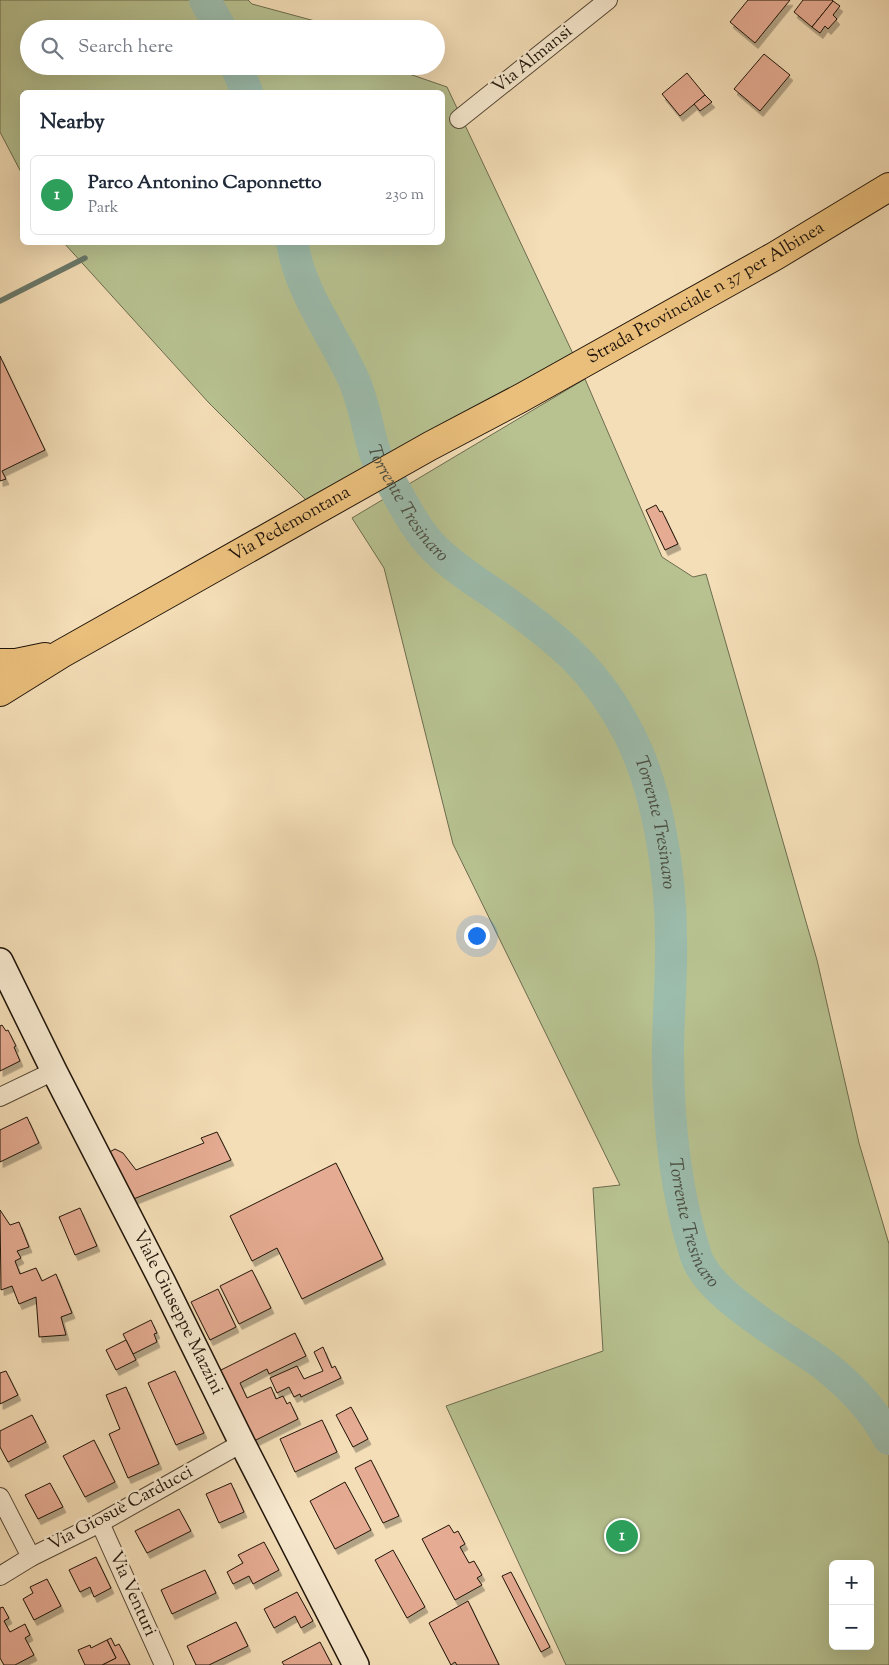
<!DOCTYPE html>
<html lang="en">
<head>
<meta charset="utf-8">
<style>
	:root { --surface:#fff; --page:#f2f2f3; --text:#1f2937; --muted:#747a83; --line:#e0e1e3; --accent:#8f2418 }
	body { margin:0; font-family:"Sorts Mill Goudy",serif; background:var(--page); color:var(--text) }
	.controls { position:absolute; right:15px; bottom:15px; display:grid; overflow:hidden; border-radius:8px; box-shadow:0 5px 20px #0002 }
	.controls button { width:45px; height:45px; display:grid; place-items:center; padding:0; border:0; border-bottom:1px solid var(--line); background:var(--surface); color:var(--text); font:25px sans-serif }
	.you { position:absolute; left:476px; top:935px; width:18px; height:18px; margin:-12px; border:4px solid #fff; border-radius:50%; background:#1a73e8; box-shadow:0 0 0 8px #1a73e833 }
	.badge { display:grid; place-items:center; width:32px; height:32px; border-radius:50%; background:var(--accent); color:#fff; font-size:16px; font-weight:700 }
	.pin { position:absolute; translate:-50% -50%; border:2px solid #fff; box-shadow:0 1px 5px #0006 }
	.list { margin:0; padding:0; list-style:none }
	h2 { display:flex; justify-content:space-between; align-items:center; height:65px; margin:0; padding:0 20px; font-size:21px }
	h2 small { font-size:16px; font-weight:400; color:var(--muted) }
	.list li { display:grid; grid-template-columns:32px 1fr auto; gap:15px; align-items:center; box-sizing:border-box; height:80px; margin:0 10px 10px; padding:0 10px; border:1px solid var(--line); border-radius:8px }
	.list b { display:block; font-size:19px; white-space:nowrap }
	.list p { margin:0; font-size:16px; white-space:nowrap; color:var(--muted) }
	.list em { font-size:16px; font-style:normal; color:var(--muted) }
	.icon { flex:none; width:28px; height:28px; fill:none; stroke:currentColor; stroke-width:2; stroke-linecap:round; stroke-linejoin:round }
	.map { position:relative; flex:none; width:889px; height:1665px; overflow:hidden }
	.search { position:absolute; background:var(--surface); box-shadow:0 5px 20px #0002; left:20px; top:20px; width:425px; height:55px; display:flex; align-items:center; gap:12px; box-sizing:border-box; padding:0 18px; border-radius:28px; color:var(--muted); font-size:19px }
	.panel { position:absolute; background:var(--surface); box-shadow:0 5px 20px #0002; left:20px; top:90px; width:425px; height:155px; border-radius:8px }
	.map>svg:first-child { display:block }
	.green { fill:#b8c291; stroke:#6c6c4e; fill-rule:evenodd }
	.lines { fill:none; stroke-linecap:round; stroke-linejoin:round }
	.stream { stroke:#6a796b; stroke-width:5.5 }
	.river { stroke:#9cbcac; stroke-width:32 }
	.building { fill:#e6ac93; stroke:#20150a; filter:url(#shadow) }
	.street-casing { stroke:#554735; stroke-width:20 }
	.secondary-casing { stroke:#20150a; stroke-width:28 }
	.primary-casing { stroke:#20150a; stroke-width:30 }
	.street { stroke:#f8ead0; stroke-width:18 }
	.secondary { stroke:#f8ead0; stroke-width:25 }
	.primary { stroke:#eabf7c; stroke-width:28 }
	.labels { text-anchor:middle; dominant-baseline:central; stroke-width:5; stroke-linejoin:round; paint-order:stroke }
	.street-label { font-size:18px; fill:#20150a; stroke:#f8ead0 }
	.water-label { font-size:19px; font-style:italic; fill:#4b4f43; stroke:#f8ead0 }
</style>
</head>
<body>
<div class="map">
<svg width="889" height="1665" viewBox="0 0 889 1665">
	<defs>
		<filter id="shadow"><feDropShadow dx="3" dy="5.5" stdDeviation="0" flood-color="#0004"/></filter>
	</defs>
	<rect width="100%" height="100%" fill="#f4deb7"/>
	<filter id="stains"><feTurbulence type="fractalNoise" baseFrequency=".004" numOctaves="4"/><feColorMatrix values="0 0 0 0 .2 0 0 0 0 .09 0 0 0 0 .02 0 0 0 .5 -.17"/></filter>
	<radialGradient id="worn" r=".72"><stop offset=".6" stop-color="#630" stop-opacity="0"/><stop offset="1" stop-color="#630" stop-opacity=".3"/></radialGradient>
	<g class="green">
		<polygon points="0,0 248,0 252,4 326,24 331,29 29,29 29,66 386,66 447,87 575,358 308,502 209,403 64,243 442,242 442,92 22,92 22,174 0,132"/>
		<path d="M585,379L662,557L693,577L706,574L817,960L859,1143L889,1244V1665H566L446,1406L603,1351L593,1188L620,1185L453,844L384,568L352,518ZM833,1564H870V1646H833Z"/>
	</g>
	<g class="lines">
		<polyline class="stream" points="0,301 85,258"/>
		<g class="river">
			<polyline points="205,0 221,29"/>
			<polyline points="236,66 247,92"/>
			<path id="s1" d="M292,242C294,252 296,261 299,270C312,308 336,341 353,378C364,402 367,428 375,453C379,464 386,474 392,484C405,507 416,530 435,549C455,569 480,584 503,600C559,640 596,670 628,732C658,789 671,875 671,939C672,977 668,1015 668,1053C668,1121 675,1191 696,1256C709,1296 790,1340 824,1365C851,1386 873,1409 889,1439"/>
		</g>
	</g>
	<g class="building">
		<polygon points="748,0 790,0 755,43 730,22"/>
		<polygon points="803,0 832,0 833,1 812,27 794,12"/>
		<polygon points="833,1 840,6 833,15 837,19 828,29 825,26 820,33 812,27"/>
		<polygon points="764,54 790,75 760,111 734,89"/>
		<polygon points="687,73 705,95 680,116 662,94"/>
		<polygon points="705,95 712,102 700,111 694,104"/>
		<polygon points="0,356 45,450 2,471 6,479 0,481"/>
		<polygon points="656,505 660,512 662,511 678,544 665,550 646,510"/>
		<polygon points="2,1025 6,1031 8,1030 16,1046 14,1047 20,1061 0,1071 0,1026"/>
		<polygon points="27,1117 39,1143 0,1162 0,1130"/>
		<polygon points="217,1132 231,1160 131,1200 106,1154 115,1149 123,1153 136,1170 204,1143 201,1138"/>
		<polygon points="336,1163 383,1259 302,1299 277,1248 252,1261 230,1216"/>
		<polygon points="80,1208 97,1246 75,1255 59,1217"/>
		<polygon points="0,1210 10,1225 19,1222 29,1247 17,1251 21,1258 15,1261 20,1274 36,1268 42,1281 56,1274 72,1313 61,1317 66,1335 39,1337 36,1297 19,1304 12,1286 1,1290"/>
		<polygon points="252,1270 271,1308 239,1324 220,1286"/>
		<polygon points="218,1289 236,1327 210,1340 191,1302"/>
		<polygon points="151,1320 157,1333 154,1334 157,1342 133,1354 123,1334"/>
		<polygon points="295,1333 306,1356 269,1374 267,1369 240,1383 247,1398 271,1387 276,1399 283,1396 287,1404 290,1402 298,1419 254,1441 219,1371"/>
		<polygon points="126,1340 136,1360 116,1370 106,1350"/>
		<polygon points="323,1347 332,1368 335,1366 341,1378 301,1397 300,1394 294,1397 289,1387 277,1393 270,1378 297,1366 304,1379 323,1371 314,1352"/>
		<polygon points="6,1371 18,1395 0,1404 0,1373"/>
		<polygon points="175,1371 204,1433 176,1445 148,1383"/>
		<polygon points="126,1387 159,1464 128,1478 109,1434 120,1429 106,1395"/>
		<polygon points="351,1407 368,1439 353,1447 336,1415"/>
		<polygon points="32,1415 46,1442 8,1462 0,1447 0,1431"/>
		<polygon points="322,1420 337,1452 295,1472 280,1439"/>
		<polygon points="94,1440 115,1482 85,1497 63,1456"/>
		<polygon points="371,1460 399,1516 383,1523 355,1468"/>
		<polygon points="345,1482 371,1530 335,1549 310,1501"/>
		<polygon points="50,1483 63,1507 38,1519 25,1495"/>
		<polygon points="231,1483 244,1512 219,1523 206,1494"/>
		<polygon points="179,1509 191,1531 147,1553 135,1531"/>
		<polygon points="449,1525 454,1533 458,1531 465,1544 460,1547 469,1563 474,1561 482,1575 477,1578 482,1585 455,1600 422,1539"/>
		<polygon points="264,1542 279,1570 253,1584 249,1576 233,1584 227,1572 243,1563 238,1555"/>
		<polygon points="393,1550 425,1607 407,1618 375,1560"/>
		<polygon points="96,1557 111,1588 94,1597 90,1587 80,1592 69,1570"/>
		<polygon points="205,1570 216,1593 172,1614 161,1590"/>
		<polygon points="511,1572 550,1647 541,1652 502,1576"/>
		<polygon points="47,1579 61,1606 34,1620 23,1599 33,1593 30,1587"/>
		<polygon points="297,1592 313,1621 301,1628 295,1616 274,1628 264,1609"/>
		<polygon points="468,1601 499,1665 457,1665 455,1662 451,1665 429,1623"/>
		<polygon points="3,1607 9,1618 4,1621 10,1632 25,1624 30,1635 25,1638 34,1655 15,1665 4,1665 0,1658 0,1608"/>
		<polygon points="236,1622 248,1646 209,1665 196,1665 187,1646"/>
		<polygon points="111,1638 115,1646 119,1644 130,1665 102,1665 116,1658 107,1640"/>
		<polygon points="107,1640 116,1658 102,1665 85,1665 78,1650 90,1645 91,1648"/>
		<polygon points="320,1642 332,1665 284,1665 282,1662"/>
	</g>
	<g class="lines">
		<defs>
			<g id="street">
				<polyline points="459,119 608,0"/>
				<polyline points="0,1097 54,1071"/>
				<polyline points="0,1497 31,1557"/>
				<polyline points="100,1523 164,1665"/>
				<polyline points="0,1576 31,1557 100,1523 242,1443"/>
			</g>
			<g id="secondary">
				<path id="s2" d="M0,961L54,1071L162,1281L242,1443L356,1665"/>
			</g>
			<g id="primary">
				<polyline points="0,663 16,663 45,657"/>
				<path id="s3" d="M0,692L61,654L430,446L521,398L775,256L889,187"/>
			</g>
		</defs>
		<use href="#street" class="street-casing"/>
		<use href="#secondary" class="secondary-casing"/>
		<use href="#primary" class="primary-casing"/>
		<use href="#street" class="street"/>
		<use href="#secondary" class="secondary"/>
		<use href="#primary" class="primary"/>
	</g>
	<g class="labels">
		<g class="street-label">
			<text transform="translate(533 60) rotate(-39)">Via Almansi</text>
			<text stroke="none"><textPath href="#s3" startOffset="811">Strada Provinciale n 37 per Albinea</textPath></text>
			<text stroke="none"><textPath href="#s3" startOffset="335">Via Pedemontana</textPath></text>
			<text stroke="none"><textPath href="#s2" startOffset="394">Viale Giuseppe Mazzini</textPath></text>
			<text transform="translate(121 1509) rotate(-28)">Via Giosuè Carducci</text>
			<text transform="translate(132 1594) rotate(66)">Via Venturi</text>
		</g>
		<g class="water-label">
			<text stroke="none"><textPath href="#s1" startOffset="288">Torrente Tresinaro</textPath></text>
			<text stroke="none"><textPath href="#s1" startOffset="706">Torrente Tresinaro</textPath></text>
			<text stroke="none"><textPath href="#s1" startOffset="1111">Torrente Tresinaro</textPath></text>
		</g>
	</g>
	<rect width="100%" height="100%" filter="url(#stains)"/>
	<rect width="100%" height="100%" fill="url(#worn)"/>
</svg>
<div class="controls">
<button>+</button>
<button>−</button>
</div>
<div class="you"></div>
<div class="pin badge" style="left:622px;top:1536px;background:#2e9e5b">1</div>
<div class="search"><svg class="icon" aria-label="search" viewBox="0 0 24 24"><circle cx="10" cy="10" r="6"/><path d="M15 15l6 6"/></svg>Search here</div>
<section class="panel">
<h2>Nearby<small></small></h2>
<ul class="list">
<li><span class="badge" style="background:#2e9e5b">1</span><div><b>Parco Antonino Caponnetto</b><p>Park</p></div><em>230 m</em></li>
</ul>
</section>
</div>
</body>
</html>
